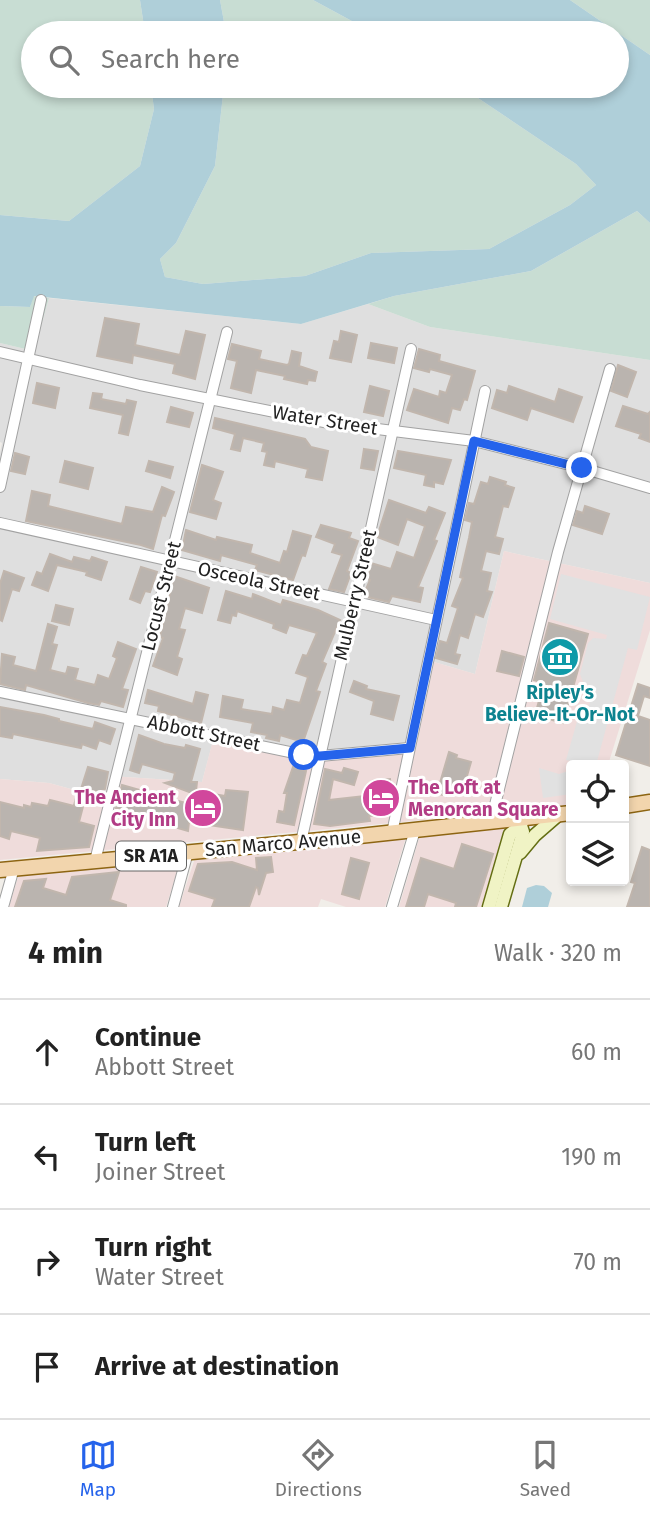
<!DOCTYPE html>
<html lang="en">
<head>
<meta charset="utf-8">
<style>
	:root { --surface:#fff; --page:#f2f2f2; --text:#222; --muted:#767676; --line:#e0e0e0; --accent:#2563eb }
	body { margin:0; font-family:"Fira Sans",sans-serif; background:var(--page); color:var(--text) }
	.controls { position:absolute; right:21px; bottom:21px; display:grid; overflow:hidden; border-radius:7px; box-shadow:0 4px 10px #0003 }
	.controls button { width:63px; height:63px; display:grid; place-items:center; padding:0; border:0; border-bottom:2px solid var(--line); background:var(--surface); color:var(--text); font:35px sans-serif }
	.stop { position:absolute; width:21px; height:21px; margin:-16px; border:5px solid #2563eb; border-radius:50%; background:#fff }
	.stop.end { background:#2563eb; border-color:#fff; box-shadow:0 2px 7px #0008 }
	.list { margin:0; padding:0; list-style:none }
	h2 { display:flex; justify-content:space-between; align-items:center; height:91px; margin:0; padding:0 28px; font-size:30px }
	h2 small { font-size:23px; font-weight:400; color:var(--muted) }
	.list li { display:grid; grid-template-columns:46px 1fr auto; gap:21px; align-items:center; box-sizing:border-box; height:105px; padding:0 28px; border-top:2px solid var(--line) }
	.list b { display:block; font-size:26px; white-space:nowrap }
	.list p { margin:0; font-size:23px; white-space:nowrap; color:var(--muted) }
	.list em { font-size:23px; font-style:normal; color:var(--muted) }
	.icon { flex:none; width:38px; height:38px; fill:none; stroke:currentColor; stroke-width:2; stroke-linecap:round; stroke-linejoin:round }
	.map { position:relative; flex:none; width:650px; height:907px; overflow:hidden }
	.search { position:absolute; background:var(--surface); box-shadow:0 4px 10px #0003; left:21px; right:21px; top:21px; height:77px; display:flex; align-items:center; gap:18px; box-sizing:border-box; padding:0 24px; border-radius:38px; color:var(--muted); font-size:26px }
	.sheet { height:511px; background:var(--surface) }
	nav { display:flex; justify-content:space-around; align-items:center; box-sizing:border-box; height:98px; border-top:2px solid var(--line); background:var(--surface); font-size:19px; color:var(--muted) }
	nav a { display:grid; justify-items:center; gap:4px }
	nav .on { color:var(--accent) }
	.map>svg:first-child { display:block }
	.residential { fill:#dfdfdf }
	.commercial { fill:#efdcdb }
	.wetland { fill:#c8ddd3 }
	.parking { fill:#e1e1e1 }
	.water { fill:#afcfd9 }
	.building { fill:#bab4af; stroke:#c1b6ad; stroke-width:2 }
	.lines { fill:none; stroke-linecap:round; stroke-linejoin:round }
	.street-casing { stroke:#a2a2a2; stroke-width:12 }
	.secondary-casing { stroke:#646e13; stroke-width:15 }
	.primary-casing { stroke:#8d6512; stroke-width:17 }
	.street { stroke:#fff; stroke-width:10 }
	.secondary { stroke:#f0f3c5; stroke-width:12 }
	.primary { stroke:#f2d5ad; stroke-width:14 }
	.route { stroke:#2563eb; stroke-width:9 }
	.labels { text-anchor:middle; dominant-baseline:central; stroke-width:6; stroke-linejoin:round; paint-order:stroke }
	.shield { fill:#fff; stroke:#646464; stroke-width:2 }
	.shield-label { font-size:18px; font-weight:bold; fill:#212121 }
	.street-label { font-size:19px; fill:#212121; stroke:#fff }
	.culture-label { font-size:19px; font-weight:bold; fill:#0d838f; stroke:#fff }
	.hotel-label { font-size:19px; font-weight:bold; fill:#b23c85; stroke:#fff; text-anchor:start }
</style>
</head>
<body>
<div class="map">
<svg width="650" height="907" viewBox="0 0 650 907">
	<rect width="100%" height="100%" fill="#f1eee9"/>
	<polygon class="residential" points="49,298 301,324 368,304 430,327 650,360 650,583 504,551 475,674 434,662 416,749 303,760 213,741 202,782 110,776 104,798 49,783 0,779 0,453 2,443 0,442 0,343 34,351"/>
	<g class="commercial">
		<polygon points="504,551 650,583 650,630 608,765 571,765 571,806 0,860 0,779 49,783 104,798 110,776 202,782 213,740 303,760 416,749 434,662 475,674"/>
		<polygon points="506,825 482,907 399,907 420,835"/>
		<polygon points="406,837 385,907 346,907 321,899 318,907 179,907 195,858 306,849"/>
		<polygon points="181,859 166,907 9,907 19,874"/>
	</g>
	<g class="wetland">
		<polygon points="0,0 140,0 145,33 33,33 33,86 151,86 154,109 140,166 69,221 0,215"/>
		<polygon points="220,0 313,0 374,33 226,33"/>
		<polygon points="570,0 650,0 650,55"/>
		<polygon points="224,86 460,86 576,164 596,185 570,205 489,249 371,253 305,276 203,284 165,277 160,259 176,243 215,166"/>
		<polygon points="637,211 650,223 650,360 430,327 368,304 394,296 531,271"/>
		<polygon points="33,296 49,298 34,351 0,343 0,306 30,307"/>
	</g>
	<g class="parking">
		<polygon points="561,574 650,597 637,650 628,648 596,765 574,765 575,762 566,760 578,718 585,719 594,688 583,682 580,674 588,643 593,638 606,639 607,635 550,619"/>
		<polygon points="539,768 559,774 571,770 571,794 543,798"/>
	</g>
	<g class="water">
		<polygon points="140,0 220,0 226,33 145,33"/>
		<polygon points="313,0 570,0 650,55 650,223 637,211 531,271 394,296 301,324 34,296 30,307 0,306 0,215 69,221 140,166 154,109 151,86 224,86 215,166 176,243 160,259 165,277 203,284 305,276 371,253 489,249 570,205 596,185 576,164 460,86 617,86 617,33 374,33"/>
		<polygon points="536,885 544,886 552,893 548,907 522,907 527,888"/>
	</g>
	<g class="building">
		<polygon points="105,318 139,324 135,345 180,355 186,331 205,335 195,379 173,373 175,364 133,355 132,363 97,356"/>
		<polygon points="341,331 357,335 351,362 330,358 334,341 339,342"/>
		<polygon points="371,343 397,348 394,363 368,358"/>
		<polygon points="232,344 261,351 259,359 287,365 289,364 292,351 301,353 299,366 317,372 315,381 308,380 307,384 284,379 285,376 256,370 251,393 231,388 237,361 228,359"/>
		<polygon points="419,349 440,355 439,361 475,371 467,400 464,399 460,410 452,408 448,423 407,410 414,389 439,397 440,391 446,393 452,375 430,369 429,372 414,368"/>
		<polygon points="618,365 636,372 627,397 611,391"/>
		<polygon points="37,383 59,388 55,408 33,403"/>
		<polygon points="370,386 389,391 383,416 364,412"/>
		<polygon points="509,386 555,402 559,389 582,397 573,422 531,408 527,420 492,408 497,390 507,393"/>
		<polygon points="93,393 102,394 101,399 126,404 127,400 136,402 128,435 119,433 123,415 90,408"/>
		<polygon points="623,406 648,414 650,412 650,442 639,438 641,434 616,426"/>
		<polygon points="171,407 193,413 189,427 167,422"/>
		<polygon points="215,418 305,439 311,447 328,451 322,480 306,477 308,469 275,461 274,467 264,465 267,452 262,451 264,443 243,438 240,451 231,449 235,434 213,428"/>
		<polygon points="364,449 378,451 374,470 361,468"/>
		<polygon points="398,451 451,460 443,484 434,482 434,487 424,485 426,475 394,468"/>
		<polygon points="15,453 29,457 25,474 11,471"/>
		<polygon points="65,461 93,468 88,489 60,482"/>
		<polygon points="149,461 173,467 170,478 146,471"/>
		<polygon points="202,465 223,472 213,500 221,503 216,519 190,512"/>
		<polygon points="490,477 506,482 505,485 514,488 508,507 503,506 495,537 503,539 499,554 486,551 481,571 491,573 487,591 492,592 483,617 475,614 468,638 460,635 455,654 460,655 457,664 436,658 440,641 447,643 458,608 452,606 463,578 460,577 469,538 472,522 465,520 469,503 474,504 481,482 488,484"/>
		<polygon points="162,487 174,492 165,516 162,515 153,549 141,545 26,521 32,491 50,495 48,506 122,524 126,507 153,512"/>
		<polygon points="389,500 426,513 429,507 445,513 434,540 437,541 418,587 423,588 420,602 392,596 389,602 363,596 370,580 367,579 371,563 391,569 397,552 414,558 425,526 407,519 398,545 377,537"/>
		<polygon points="585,506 609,514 602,534 573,525 577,511 583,513"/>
		<polygon points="321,525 351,533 349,538 358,541 347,571 351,573 344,592 329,589 342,555 332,552 335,544 316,537"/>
		<polygon points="186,530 216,540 217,537 252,545 250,553 280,563 284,551 287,552 293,531 311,536 305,556 302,555 293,580 255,570 257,565 221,555 220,561 182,550"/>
		<polygon points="50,554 72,562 74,557 90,561 92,557 107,562 101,580 86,575 87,572 57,565 48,591 32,585 37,572 42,574"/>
		<polygon points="141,567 157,572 150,592 145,591 140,603 130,599"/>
		<polygon points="4,571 24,578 19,591 12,589 2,621 0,620 0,584"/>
		<polygon points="174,576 209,588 202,613 185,608 179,629 185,630 177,657 182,659 177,675 153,666 163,638 160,637"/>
		<polygon points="226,591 252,599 253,594 281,605 283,600 318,610 340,620 322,662 326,664 316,691 320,692 303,742 280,735 279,741 266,738 267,735 251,732 253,723 220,717 223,696 243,700 241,709 272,714 273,707 284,710 287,700 300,703 308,677 296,673 303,655 307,656 317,633 289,625 286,633 273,628 274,624 237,611 236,616 232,615 230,623 218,620"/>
		<polygon points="56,605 73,609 69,625 52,621"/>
		<polygon points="549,623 588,634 563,723 535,715 544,683 534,680"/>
		<polygon points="48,624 57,627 52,644 57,645 50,670 66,674 68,667 78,669 75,680 95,685 98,675 109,679 117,658 113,656 118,642 136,649 122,689 128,690 123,707 101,701 99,705 88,703 26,685 25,690 0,684 2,654 15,657 13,665 36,671"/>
		<polygon points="502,651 524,657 519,676 497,671"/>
		<polygon points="354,681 367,686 366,689 399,696 393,720 371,714 374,701 350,692"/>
		<polygon points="638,684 650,688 650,698 644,696 638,716 650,720 650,766 616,755"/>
		<polygon points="148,690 193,704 196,692 208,695 201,723 158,711 159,706 145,703"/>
		<polygon points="0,707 44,715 59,719 59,721 93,729 95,722 115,729 110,744 99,740 96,749 82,744 81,748 13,734 12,738 0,736"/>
		<polygon points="139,735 164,744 185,748 186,745 200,749 191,782 197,782 196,791 225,796 226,790 248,792 243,830 189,822 188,831 157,822 158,819 116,808 122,785 189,804 192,793 165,783 173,781 175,773 142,764 139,773 130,770"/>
		<polygon points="449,752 457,755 456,758 471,762 462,793 448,789 446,796 437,793"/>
		<polygon points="88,767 108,772 105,789 100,792 81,789"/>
		<polygon points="293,767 306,771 294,825 277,822 279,811 284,812 287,793 284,793"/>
		<polygon points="344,768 358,772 354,785 333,779 329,800 383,794 374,791 373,781 390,779 391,791 386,791 388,814 369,816 370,821 330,826 314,824 325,769 342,773"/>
		<polygon points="77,793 86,795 79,822 94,826 89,847 37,851 40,838 11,831 9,839 0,836 0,802 24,808 24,805 31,807 32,803 48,806 50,800 74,806"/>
		<polygon points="462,844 493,854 476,907 455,907 456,903 428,894 424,907 406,907 421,858 454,869"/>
		<polygon points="642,847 650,850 650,907 627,907 635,883 631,882"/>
		<polygon points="271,857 273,872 266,873 259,895 258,888 256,887 249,907 212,907 215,899 189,891 198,864 232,862 257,870 256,858"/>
		<polygon points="351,858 369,863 359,899 342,894"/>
		<polygon points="119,872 110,900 126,905 126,907 15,907 24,881 46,879 43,888 66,895 72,877"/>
	</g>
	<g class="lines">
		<defs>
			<g id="street">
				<polyline points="0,352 140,385 329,423 474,441 582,468 650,488"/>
				<polyline points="0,487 41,300"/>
				<polyline points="0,523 436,620"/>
				<polyline points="0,692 304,755 320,756 409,748"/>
				<polyline points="491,821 558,552 610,369"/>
				<polyline points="392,833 485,391"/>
				<polyline points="301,842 411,349"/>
				<polyline points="95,861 227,332"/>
				<polyline points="3,907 14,868"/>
				<polyline points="173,907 188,852"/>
				<polyline points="392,907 415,830"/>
			</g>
			<g id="secondary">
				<polyline points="520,853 535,835 558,815"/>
				<polyline points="489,907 510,834 521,826"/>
				<polyline points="501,907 523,832 521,826 523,817"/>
			</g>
			<g id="primary">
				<polyline points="624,806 650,802"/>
				<polyline points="0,870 341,838 571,813"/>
			</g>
		</defs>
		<use href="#street" class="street-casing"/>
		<use href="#secondary" class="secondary-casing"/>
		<use href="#primary" class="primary-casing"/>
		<use href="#street" class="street"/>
		<use href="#secondary" class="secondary"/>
		<use href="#primary" class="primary"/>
	</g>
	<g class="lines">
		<polyline class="route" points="304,755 320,756 410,748 474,441 582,468"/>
	</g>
	<defs>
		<symbol id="museum-disc" viewBox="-11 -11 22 22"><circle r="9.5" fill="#0f9aa8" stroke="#fff"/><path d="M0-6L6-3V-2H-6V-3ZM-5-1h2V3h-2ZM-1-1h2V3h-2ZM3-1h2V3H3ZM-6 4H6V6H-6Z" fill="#fff"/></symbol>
		<symbol id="hotel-disc" viewBox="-11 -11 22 22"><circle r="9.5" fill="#d1479c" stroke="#fff"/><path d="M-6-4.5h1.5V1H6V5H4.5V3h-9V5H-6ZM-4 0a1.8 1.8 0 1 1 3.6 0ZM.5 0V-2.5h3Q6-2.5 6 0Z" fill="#fff"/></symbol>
	</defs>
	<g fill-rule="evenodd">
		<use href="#museum-disc" x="538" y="635" width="44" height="44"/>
		<use href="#hotel-disc" x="359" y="776" width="44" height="44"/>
		<use href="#hotel-disc" x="181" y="786" width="44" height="44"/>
	</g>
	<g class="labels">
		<rect class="shield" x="116" y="841.5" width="70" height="29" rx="5"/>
		<g class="shield-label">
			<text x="151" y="856">SR A1A</text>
		</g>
		<g class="street-label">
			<text transform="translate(325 420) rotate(9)">Water Street</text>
			<text transform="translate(259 581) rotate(12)">Osceola Street</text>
			<text transform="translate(355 595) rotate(-77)">Mulberry Street</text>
			<text transform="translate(161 596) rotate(-76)">Locust Street</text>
			<text transform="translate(204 733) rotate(12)">Abbott Street</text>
			<text transform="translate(283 843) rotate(-5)">San Marco Avenue</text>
		</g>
		<g class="culture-label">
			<text x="560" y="692">Ripley's<tspan x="560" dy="22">Believe-It-Or-Not</tspan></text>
		</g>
		<g class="hotel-label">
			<text x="408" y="787">The Loft at<tspan x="408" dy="22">Menorcan Square</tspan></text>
			<text x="176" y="797" text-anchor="end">The Ancient<tspan x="176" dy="22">City Inn</tspan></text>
		</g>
	</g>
</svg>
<div class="controls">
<button><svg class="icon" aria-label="locate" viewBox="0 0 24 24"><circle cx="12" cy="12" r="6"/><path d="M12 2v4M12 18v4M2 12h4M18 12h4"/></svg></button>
<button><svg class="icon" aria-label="layers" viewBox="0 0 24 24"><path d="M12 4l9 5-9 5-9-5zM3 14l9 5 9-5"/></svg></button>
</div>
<div class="stop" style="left:304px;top:755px"></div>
<div class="stop end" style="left:582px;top:468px"></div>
<div class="search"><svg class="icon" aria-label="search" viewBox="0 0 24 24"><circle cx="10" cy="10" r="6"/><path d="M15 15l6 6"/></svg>Search here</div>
</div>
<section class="sheet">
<h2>4 min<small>Walk · 320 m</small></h2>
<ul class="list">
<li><svg class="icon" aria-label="ahead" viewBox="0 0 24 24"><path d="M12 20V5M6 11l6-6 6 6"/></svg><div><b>Continue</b><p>Abbott Street</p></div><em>60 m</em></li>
<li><svg class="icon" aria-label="left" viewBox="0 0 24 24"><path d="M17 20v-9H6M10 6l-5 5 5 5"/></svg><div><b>Turn left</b><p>Joiner Street</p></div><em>190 m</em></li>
<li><svg class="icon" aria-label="right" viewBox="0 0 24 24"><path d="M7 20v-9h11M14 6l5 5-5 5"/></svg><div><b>Turn right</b><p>Water Street</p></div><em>70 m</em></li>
<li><svg class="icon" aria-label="arrive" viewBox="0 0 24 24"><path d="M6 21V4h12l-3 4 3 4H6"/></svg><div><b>Arrive at destination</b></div></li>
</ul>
</section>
<nav>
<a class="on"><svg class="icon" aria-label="map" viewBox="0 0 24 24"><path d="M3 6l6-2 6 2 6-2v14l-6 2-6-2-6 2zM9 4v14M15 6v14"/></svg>Map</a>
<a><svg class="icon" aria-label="directions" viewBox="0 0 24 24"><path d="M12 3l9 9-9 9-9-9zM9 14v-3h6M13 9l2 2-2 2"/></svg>Directions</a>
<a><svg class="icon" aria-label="saved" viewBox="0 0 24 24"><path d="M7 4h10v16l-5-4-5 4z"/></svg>Saved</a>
</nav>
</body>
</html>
